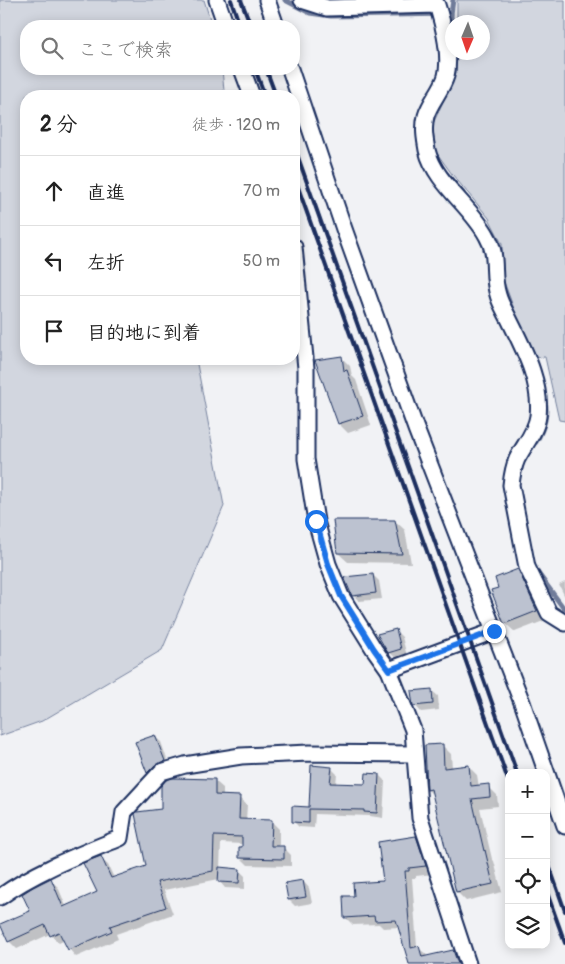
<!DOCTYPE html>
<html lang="ja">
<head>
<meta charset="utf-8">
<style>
	:root { --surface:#fff; --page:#f6f6f6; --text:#222; --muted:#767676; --line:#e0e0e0 }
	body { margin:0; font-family:Pangolin,"Klee One",sans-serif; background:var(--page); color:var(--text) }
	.controls { position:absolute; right:15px; bottom:15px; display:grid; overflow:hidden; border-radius:10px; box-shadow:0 2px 12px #0003 }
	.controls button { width:45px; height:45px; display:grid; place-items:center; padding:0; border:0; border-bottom:1px solid var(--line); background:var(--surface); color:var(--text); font:25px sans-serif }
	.compass { position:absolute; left:445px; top:15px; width:45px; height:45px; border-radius:50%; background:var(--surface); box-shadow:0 2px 12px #0003; rotate:182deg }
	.stop { position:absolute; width:15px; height:15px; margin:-11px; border:4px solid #1a73e8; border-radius:50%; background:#fff }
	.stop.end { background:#1a73e8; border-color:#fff; box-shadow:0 1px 5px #0008 }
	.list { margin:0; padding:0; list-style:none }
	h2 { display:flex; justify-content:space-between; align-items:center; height:65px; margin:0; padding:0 20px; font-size:21px }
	h2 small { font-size:16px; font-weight:400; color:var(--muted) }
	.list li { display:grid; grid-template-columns:32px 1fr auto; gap:15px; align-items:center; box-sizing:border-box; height:70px; padding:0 20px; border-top:1px solid var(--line) }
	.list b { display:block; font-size:19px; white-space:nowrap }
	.list em { font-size:16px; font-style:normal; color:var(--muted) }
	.icon { flex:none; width:28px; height:28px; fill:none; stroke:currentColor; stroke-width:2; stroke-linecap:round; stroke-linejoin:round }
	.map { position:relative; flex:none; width:565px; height:964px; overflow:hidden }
	.search { position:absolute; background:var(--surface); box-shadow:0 2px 12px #0003; left:20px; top:20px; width:280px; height:55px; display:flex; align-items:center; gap:12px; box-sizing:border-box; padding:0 18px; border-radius:20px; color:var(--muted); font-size:19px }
	.panel { position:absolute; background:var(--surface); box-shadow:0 2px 12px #0003; left:20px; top:90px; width:280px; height:275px; border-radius:20px }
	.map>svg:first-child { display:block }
	.green { fill:#d2d6df; stroke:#76829e }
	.shadow { fill:#0003 }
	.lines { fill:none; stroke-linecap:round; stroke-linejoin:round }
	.stream { stroke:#707c9a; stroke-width:5 }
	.building { fill:#bcc2d0; stroke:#1b2f5e }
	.street-casing { stroke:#1b2f5e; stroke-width:19 }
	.street { stroke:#fff; stroke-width:15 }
	.rail { stroke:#1b2f5e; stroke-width:4 }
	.route { stroke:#1a73e8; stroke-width:6 }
</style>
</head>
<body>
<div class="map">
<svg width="565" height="964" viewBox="0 0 565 964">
	<rect width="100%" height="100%" fill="#f1f2f5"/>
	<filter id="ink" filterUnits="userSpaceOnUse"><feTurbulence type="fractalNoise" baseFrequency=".02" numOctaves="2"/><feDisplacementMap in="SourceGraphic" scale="10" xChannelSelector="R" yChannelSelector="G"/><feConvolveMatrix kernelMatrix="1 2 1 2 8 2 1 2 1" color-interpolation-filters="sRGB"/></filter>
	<g filter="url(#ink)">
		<g class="green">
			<polygon points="0,0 204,0 212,26 26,26 26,69 222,69 224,91 213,96 26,96 26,359 196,359 224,506 162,650 42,721 0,736"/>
			<polygon points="457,0 565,0 565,421 559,420 545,357 527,356 504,291 502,244 489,218 452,174 436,152 432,126 456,73 456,53 482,52 482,22 457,22"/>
		</g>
		<g class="shadow">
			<polygon points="294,276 302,347 294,348 294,346 296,345 294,327"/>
			<polygon points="341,357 350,366 352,376 356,380 371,425 348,433 339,424"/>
			<polygon points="395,521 405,530 411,563 348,562 338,553"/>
			<polygon points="518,570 527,580 546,620 515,632 505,623 500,588"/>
			<polygon points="373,575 379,581 382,599 359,601 353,595"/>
			<polygon points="565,582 565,597 559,585"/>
			<polygon points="396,631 402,637 407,656 396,658 389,652"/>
			<polygon points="431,690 438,696 439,710 421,712 415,705"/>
			<polygon points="154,736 161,742 170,768 154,778 148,772 137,743"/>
			<polygon points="442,745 451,754 452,768 468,766 477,775 479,787 488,786 497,795 498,806 480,808 492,859 494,861 502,892 466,901 457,892 433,795 428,790"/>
			<polygon points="331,768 337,774 336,784 367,785 379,775 385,781 383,818 370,816 315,814 314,828 299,827 293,821 310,808"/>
			<polygon points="215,781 223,788 223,797 239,798 247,805 246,821 272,822 279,829 279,847 283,847 291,855 291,866 248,865 240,857 243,844 221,843 220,869 239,870 245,876 245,889 225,888 219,881 219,879 164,890 173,914 116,934 118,939 76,957 69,949 65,940 59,943 50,934 17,949 9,941 32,912 50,880 58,887 66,906 99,892 100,858 108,865 114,878 148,866 162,811"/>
			<polygon points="415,837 423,845 433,874 416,876 416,878 412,878 417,947 426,954 427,957 453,951 461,959 463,964 410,964 399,927 383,928 379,924 353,925 346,918 355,897 384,882"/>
			<polygon points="303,881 309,888 312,903 295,906 289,900"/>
		</g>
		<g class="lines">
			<g class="stream">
				<polyline points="285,0 310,13 331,16 451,14 452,39"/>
				<polyline points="451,14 453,0"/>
				<polyline points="446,173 463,193"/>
				<polyline points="503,285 513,312"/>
				<path d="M536,442C544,429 548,415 545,400"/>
				<polyline points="537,572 565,610"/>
			</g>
		</g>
		<g class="building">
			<polygon points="342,356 344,371 347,370 363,416 338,424 315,360"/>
			<polygon points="333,520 395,520 402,554 337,553"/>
			<polygon points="518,569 537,611 504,624 491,590 498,588 495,578"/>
			<polygon points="373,574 376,593 352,596 344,577"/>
			<polygon points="396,629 401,649 388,653 377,634"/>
			<polygon points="432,689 433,704 413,706 411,691"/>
			<polygon points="155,735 165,761 155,765 147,773 135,742"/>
			<polygon points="443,744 444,768 469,765 471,786 489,784 490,797 472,799 484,851 485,850 493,884 456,892 431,789 427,790 425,745"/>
			<polygon points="311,765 332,767 330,783 365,784 366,773 379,774 377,813 364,812 364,810 309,809 309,823 292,822 292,806 309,807"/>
			<polygon points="173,778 215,779 215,795 240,796 239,819 272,820 271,846 284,846 284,859 239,858 239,847 242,847 242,837 214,836 213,871 157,882 166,907 110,926 112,931 68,950 59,932 50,936 45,925 8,942 0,924 30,911 22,894 33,887 51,878 63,907 97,892 83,863 101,856 111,878 146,866 135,814 137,812 161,809 161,786 166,780"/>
			<polygon points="416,836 426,866 409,868 409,871 405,871 411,948 419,946 422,957 453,950 458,964 409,964 396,920 375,921 374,916 344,918 343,896 354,896 353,883 383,881 378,842"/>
			<polygon points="219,867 240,869 239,883 218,882"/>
			<polygon points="303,880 306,897 288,900 285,883"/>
		</g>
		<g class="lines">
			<defs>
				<g id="street">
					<polyline points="217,0 226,26"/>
					<polyline points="267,0 276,26"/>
					<path d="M302,0L327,8L437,5C443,24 451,56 446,76C442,90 430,102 426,116C423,128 425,139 427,150C435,183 471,206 487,236C499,256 491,274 498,295C500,303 505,311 509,319C523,348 542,382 538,416C536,432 524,445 517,459C513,468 512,476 511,485L527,567L549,613L565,623"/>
					<polyline points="242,69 252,96"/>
					<polyline points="290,69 344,229 416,429 523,705 565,826"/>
					<polyline points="294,247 306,368 306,459 316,521 328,564 341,596 374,649 389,670 413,730 420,818 468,964"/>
					<polyline points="389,670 494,631"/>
					<path d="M0,897C36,871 79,855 120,838L124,812L161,772L185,765L241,756L309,753L414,754"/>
				</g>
			</defs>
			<use href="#street" class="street-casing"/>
			<use href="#street" class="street"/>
			<g class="rail">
				<polyline points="231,0 240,26"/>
				<polyline points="241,0 251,26"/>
				<polyline points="255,69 265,96"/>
				<polyline points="266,69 276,96"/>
				<polyline points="294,146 517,773"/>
				<polyline points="294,176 509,783"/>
				<polyline points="546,857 565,911"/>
				<polyline points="546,890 565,943"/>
			</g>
		</g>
	</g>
	<g class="lines" filter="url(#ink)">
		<polyline class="route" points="316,521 328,564 341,596 374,649 389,670 494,631"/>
	</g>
</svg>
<div class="controls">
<button>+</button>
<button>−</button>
<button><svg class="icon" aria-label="locate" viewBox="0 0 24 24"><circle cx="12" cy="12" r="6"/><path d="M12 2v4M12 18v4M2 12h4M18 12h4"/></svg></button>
<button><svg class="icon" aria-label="layers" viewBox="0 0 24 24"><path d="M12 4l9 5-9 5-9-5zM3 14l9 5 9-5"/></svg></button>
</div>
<svg class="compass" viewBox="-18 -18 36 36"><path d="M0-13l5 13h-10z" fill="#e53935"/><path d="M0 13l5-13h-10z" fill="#767676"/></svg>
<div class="stop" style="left:316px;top:521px"></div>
<div class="stop end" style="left:494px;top:631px"></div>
<div class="search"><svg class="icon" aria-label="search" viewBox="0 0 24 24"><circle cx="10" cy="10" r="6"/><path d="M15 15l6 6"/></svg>ここで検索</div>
<section class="panel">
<h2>2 分<small>徒歩 · 120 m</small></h2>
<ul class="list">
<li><svg class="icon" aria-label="ahead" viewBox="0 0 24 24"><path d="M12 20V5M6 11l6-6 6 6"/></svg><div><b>直進</b></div><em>70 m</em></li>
<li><svg class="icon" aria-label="left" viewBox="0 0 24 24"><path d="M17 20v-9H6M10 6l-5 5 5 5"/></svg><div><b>左折</b></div><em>50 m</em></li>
<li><svg class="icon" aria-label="arrive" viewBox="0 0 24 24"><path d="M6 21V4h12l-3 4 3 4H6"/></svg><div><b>目的地に到着</b></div></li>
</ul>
</section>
</div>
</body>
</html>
